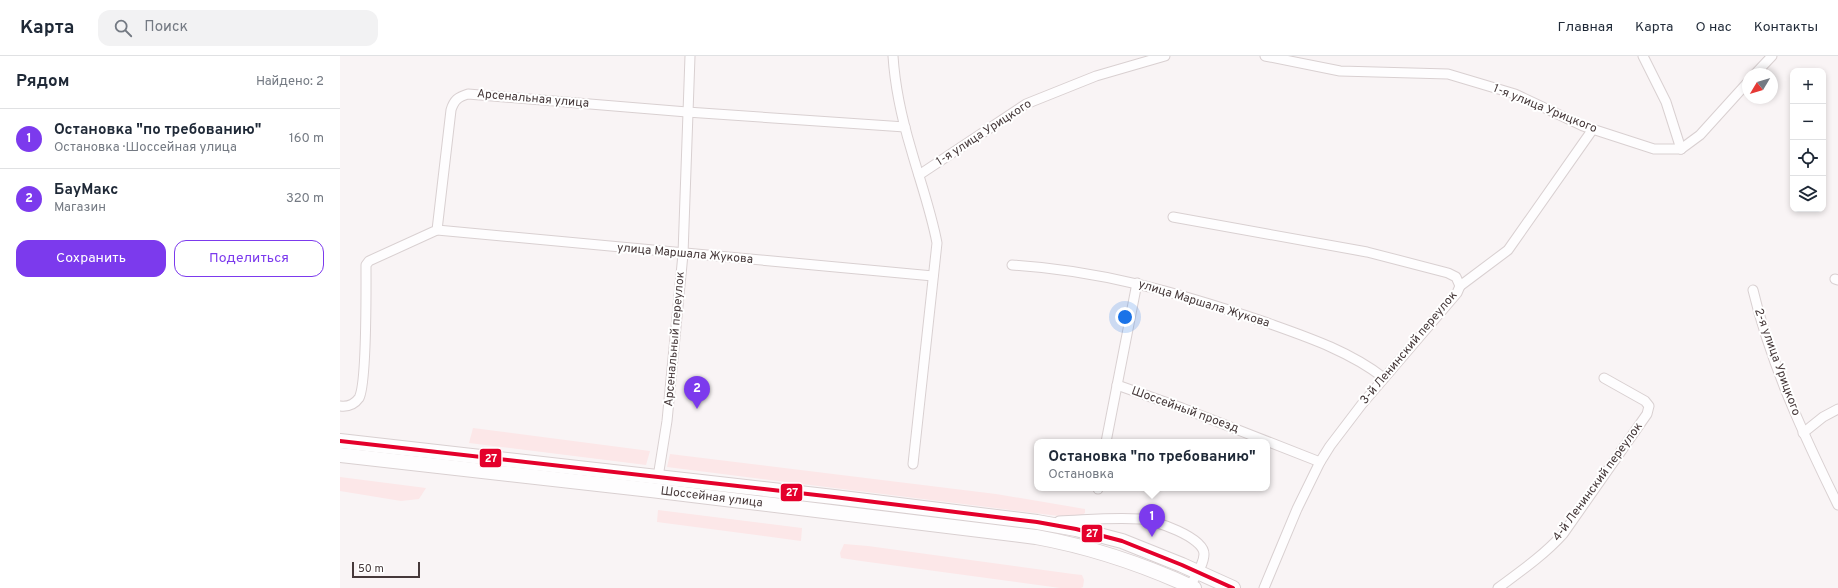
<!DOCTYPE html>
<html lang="ru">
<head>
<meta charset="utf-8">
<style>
	:root { --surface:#fff; --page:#f2f2f3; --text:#1f2937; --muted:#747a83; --line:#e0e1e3; --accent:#7c3aed }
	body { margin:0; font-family:Overpass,sans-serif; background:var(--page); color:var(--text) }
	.controls { position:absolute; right:12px; top:12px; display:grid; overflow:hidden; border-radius:8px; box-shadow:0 2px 6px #0003 }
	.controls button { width:36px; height:36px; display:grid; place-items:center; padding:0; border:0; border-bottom:1px solid var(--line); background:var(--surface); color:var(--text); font:20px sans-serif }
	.compass { position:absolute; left:1402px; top:12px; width:36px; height:36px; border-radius:50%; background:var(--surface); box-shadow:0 2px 6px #0003; rotate:232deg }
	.scale { position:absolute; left:12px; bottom:10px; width:68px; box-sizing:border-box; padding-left:4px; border:2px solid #46393a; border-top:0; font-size:11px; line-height:14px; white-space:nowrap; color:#46393a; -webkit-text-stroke:3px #fff; paint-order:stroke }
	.you { position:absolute; left:785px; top:261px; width:14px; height:14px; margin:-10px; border:3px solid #fff; border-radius:50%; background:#1a73e8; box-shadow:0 0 0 6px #1a73e833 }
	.badge { display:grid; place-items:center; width:26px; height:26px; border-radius:50%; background:var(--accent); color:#fff; font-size:13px; font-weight:700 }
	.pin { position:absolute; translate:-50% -33px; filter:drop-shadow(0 1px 2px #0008) }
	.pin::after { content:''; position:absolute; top:21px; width:14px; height:12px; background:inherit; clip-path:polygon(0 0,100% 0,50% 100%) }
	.popup { position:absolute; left:694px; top:383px; width:236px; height:52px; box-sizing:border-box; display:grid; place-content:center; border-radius:8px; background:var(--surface); filter:drop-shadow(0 1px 3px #0005); font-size:13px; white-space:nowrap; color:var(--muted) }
	.popup b { font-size:15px; color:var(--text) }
	.popup::after { content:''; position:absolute; left:50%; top:100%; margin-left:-8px; border:8px solid transparent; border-top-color:var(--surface) }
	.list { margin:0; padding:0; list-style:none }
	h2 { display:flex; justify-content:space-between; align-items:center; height:52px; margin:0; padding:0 16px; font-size:17px }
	h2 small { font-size:13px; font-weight:400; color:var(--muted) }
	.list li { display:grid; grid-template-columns:26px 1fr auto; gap:12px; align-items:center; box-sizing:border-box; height:60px; padding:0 16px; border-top:1px solid var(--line) }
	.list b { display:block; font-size:15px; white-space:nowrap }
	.list p { margin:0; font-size:13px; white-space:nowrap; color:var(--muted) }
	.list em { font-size:13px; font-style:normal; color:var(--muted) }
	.actions { display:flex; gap:8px; padding:12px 16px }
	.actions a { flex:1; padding:9px 0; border:1px solid var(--accent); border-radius:12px; text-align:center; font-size:14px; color:var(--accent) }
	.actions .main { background:var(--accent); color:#fff }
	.icon { flex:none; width:22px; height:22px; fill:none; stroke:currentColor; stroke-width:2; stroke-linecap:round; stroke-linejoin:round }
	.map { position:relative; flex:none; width:1498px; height:532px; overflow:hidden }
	header { display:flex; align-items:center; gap:24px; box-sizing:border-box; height:56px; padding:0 20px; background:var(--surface); border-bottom:1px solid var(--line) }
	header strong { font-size:19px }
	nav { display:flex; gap:22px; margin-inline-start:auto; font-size:14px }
	.search { width:280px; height:36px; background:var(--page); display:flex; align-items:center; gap:10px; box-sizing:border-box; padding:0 14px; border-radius:12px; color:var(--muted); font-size:15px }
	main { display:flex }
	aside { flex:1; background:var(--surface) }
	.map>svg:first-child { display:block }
	.green { fill:#fce7e8 }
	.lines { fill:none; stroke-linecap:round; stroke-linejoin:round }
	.minor-casing { stroke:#d9d0d1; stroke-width:11 }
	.primary-casing { stroke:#d9d0d1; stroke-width:16 }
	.minor { stroke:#fefdfe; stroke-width:9 }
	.primary { stroke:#fefdfe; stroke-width:14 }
	.bus-1-casing { stroke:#fff; stroke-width:7 }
	.bus-1 { stroke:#e4002b; stroke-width:4 }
	.labels { text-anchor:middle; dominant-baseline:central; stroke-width:4; stroke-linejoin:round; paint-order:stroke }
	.street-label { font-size:12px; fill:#46393a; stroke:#fff }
	.line-badge { stroke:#fff; stroke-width:1.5 }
	.badge-label { font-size:11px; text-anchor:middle; font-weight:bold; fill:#fff }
</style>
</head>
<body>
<header>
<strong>Карта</strong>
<div class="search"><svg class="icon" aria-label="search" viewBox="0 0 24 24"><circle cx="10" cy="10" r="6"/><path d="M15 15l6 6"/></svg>Поиск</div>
<nav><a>Главная</a><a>Карта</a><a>О нас</a><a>Контакты</a></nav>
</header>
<main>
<aside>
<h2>Рядом<small>Найдено: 2</small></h2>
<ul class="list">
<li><span class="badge">1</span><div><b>Остановка &quot;по требованию&quot;</b><p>Остановка · Шоссейная улица</p></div><em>160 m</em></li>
<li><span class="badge">2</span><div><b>БауМакс</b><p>Магазин</p></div><em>320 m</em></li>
</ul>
<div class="actions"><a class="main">Сохранить</a><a>Поделиться</a></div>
</aside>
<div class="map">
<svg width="1498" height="532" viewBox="0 0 1498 532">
	<rect width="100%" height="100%" fill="#f9f4f5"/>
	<g class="green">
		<polygon points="133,372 310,395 306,409 129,387"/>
		<polygon points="330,398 656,438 745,453 745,457 739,461 727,461 327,411"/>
		<polygon points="0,421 86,432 79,443 61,445 0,435"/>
		<polygon points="318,454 462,472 461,485 317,466"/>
		<polygon points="504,488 528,490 733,518 742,519 744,524 743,531 741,532 720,532 521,505 501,502 500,497"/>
	</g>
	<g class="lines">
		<defs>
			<g id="minor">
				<path d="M553,0C555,31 562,63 571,93C580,125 591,155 597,187L573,408"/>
				<polyline points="925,0 1000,15 1108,18 1175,38 1243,70 1314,93 1341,93"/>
				<polyline points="1303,0 1326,46 1341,93"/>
				<polyline points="1415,18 1432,0"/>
				<polyline points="1341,93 1360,79 1408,26"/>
				<polyline points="579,119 686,48 756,20 825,0"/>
				<polyline points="833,161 1027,196 1108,217 1116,221 1120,230 1117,237 1022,348 990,390 980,406 957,453 924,532"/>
				<polyline points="97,174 593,220"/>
				<path d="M672,209C759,214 839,237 922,265C964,280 1008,294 1044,322"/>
				<polyline points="1495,223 1498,224"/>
				<polyline points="1120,230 1168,194 1253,73"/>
				<path d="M1413,234C1431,309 1464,380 1498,449"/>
				<polyline points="777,329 842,352 980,406"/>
				<path d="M0,350C8,351 14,349 19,342C27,328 26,232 26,209L29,205L97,174L111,54C114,44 118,41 128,38L347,56L565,71"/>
				<polyline points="1463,377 1483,361 1498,353"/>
				<polyline points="766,386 797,227"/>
				<polyline points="318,421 327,365 343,198 350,0"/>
				<polyline points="758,433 758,432"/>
				<path d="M719,465C746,464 773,461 800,463C814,464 864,481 864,498C864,509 854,522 849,532"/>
				<path d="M1158,532C1181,515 1204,499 1223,478L1307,358L1309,350L1305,345L1264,322"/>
			</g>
			<g id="primary">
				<polyline points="0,385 494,441 697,466 736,473 782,485 842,509 893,532"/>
				<path id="s1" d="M0,399L311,434L696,481C751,491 802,508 854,532"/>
			</g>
		</defs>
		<use href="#minor" class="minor-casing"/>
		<use href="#primary" class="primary-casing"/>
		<use href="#minor" class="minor"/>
		<use href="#primary" class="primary"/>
		<defs>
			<polyline id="bus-1" points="0,385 494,441 697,466 736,473 782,485 842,509 893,532"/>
		</defs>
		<use href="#bus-1" class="bus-1-casing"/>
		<use href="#bus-1" class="bus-1"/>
	</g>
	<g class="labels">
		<g class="street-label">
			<text transform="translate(193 43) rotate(5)">Арсенальная улица</text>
			<text transform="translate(1205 53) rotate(22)">1-я улица Урицкого</text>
			<text transform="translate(644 77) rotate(-33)">1-я улица Урицкого</text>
			<text transform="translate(345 198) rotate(5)">улица Маршала Жукова</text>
			<text transform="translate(864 248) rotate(17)">улица Маршала Жукова</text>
			<text transform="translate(335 283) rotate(-85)">Арсенальный переулок</text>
			<text transform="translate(1069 292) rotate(-50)">3-й Ленинский переулок</text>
			<text transform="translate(1437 306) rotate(70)">2-я улица Урицкого</text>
			<text transform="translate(845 354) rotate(20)">Шоссейный проезд</text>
			<text transform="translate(1258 426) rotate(-54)">4-й Ленинский переулок</text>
			<text stroke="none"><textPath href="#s1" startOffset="374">Шоссейная улица</textPath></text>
		</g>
	</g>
	<g class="line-badge">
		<rect x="139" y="392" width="23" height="20" rx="4" fill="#e4002b"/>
		<rect x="440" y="427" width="23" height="19" rx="4" fill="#e4002b"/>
		<rect x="741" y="468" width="22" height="19" rx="4" fill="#e4002b"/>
	</g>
	<g class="badge-label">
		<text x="151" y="406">27</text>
		<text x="452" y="440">27</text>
		<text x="752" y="481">27</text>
	</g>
</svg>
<div class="controls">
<button>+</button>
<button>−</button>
<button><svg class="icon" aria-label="locate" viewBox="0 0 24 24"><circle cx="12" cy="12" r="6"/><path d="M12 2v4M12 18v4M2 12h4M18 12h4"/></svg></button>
<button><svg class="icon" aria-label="layers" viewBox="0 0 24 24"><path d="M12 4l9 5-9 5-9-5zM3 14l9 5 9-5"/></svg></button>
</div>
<svg class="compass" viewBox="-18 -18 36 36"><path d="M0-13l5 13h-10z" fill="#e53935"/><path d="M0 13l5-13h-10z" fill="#747a83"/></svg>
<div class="scale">50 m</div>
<div class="you"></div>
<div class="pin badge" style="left:812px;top:481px">1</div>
<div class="popup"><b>Остановка &quot;по требованию&quot;</b>Остановка</div>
<div class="pin badge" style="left:357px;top:353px">2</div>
</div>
</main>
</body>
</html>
